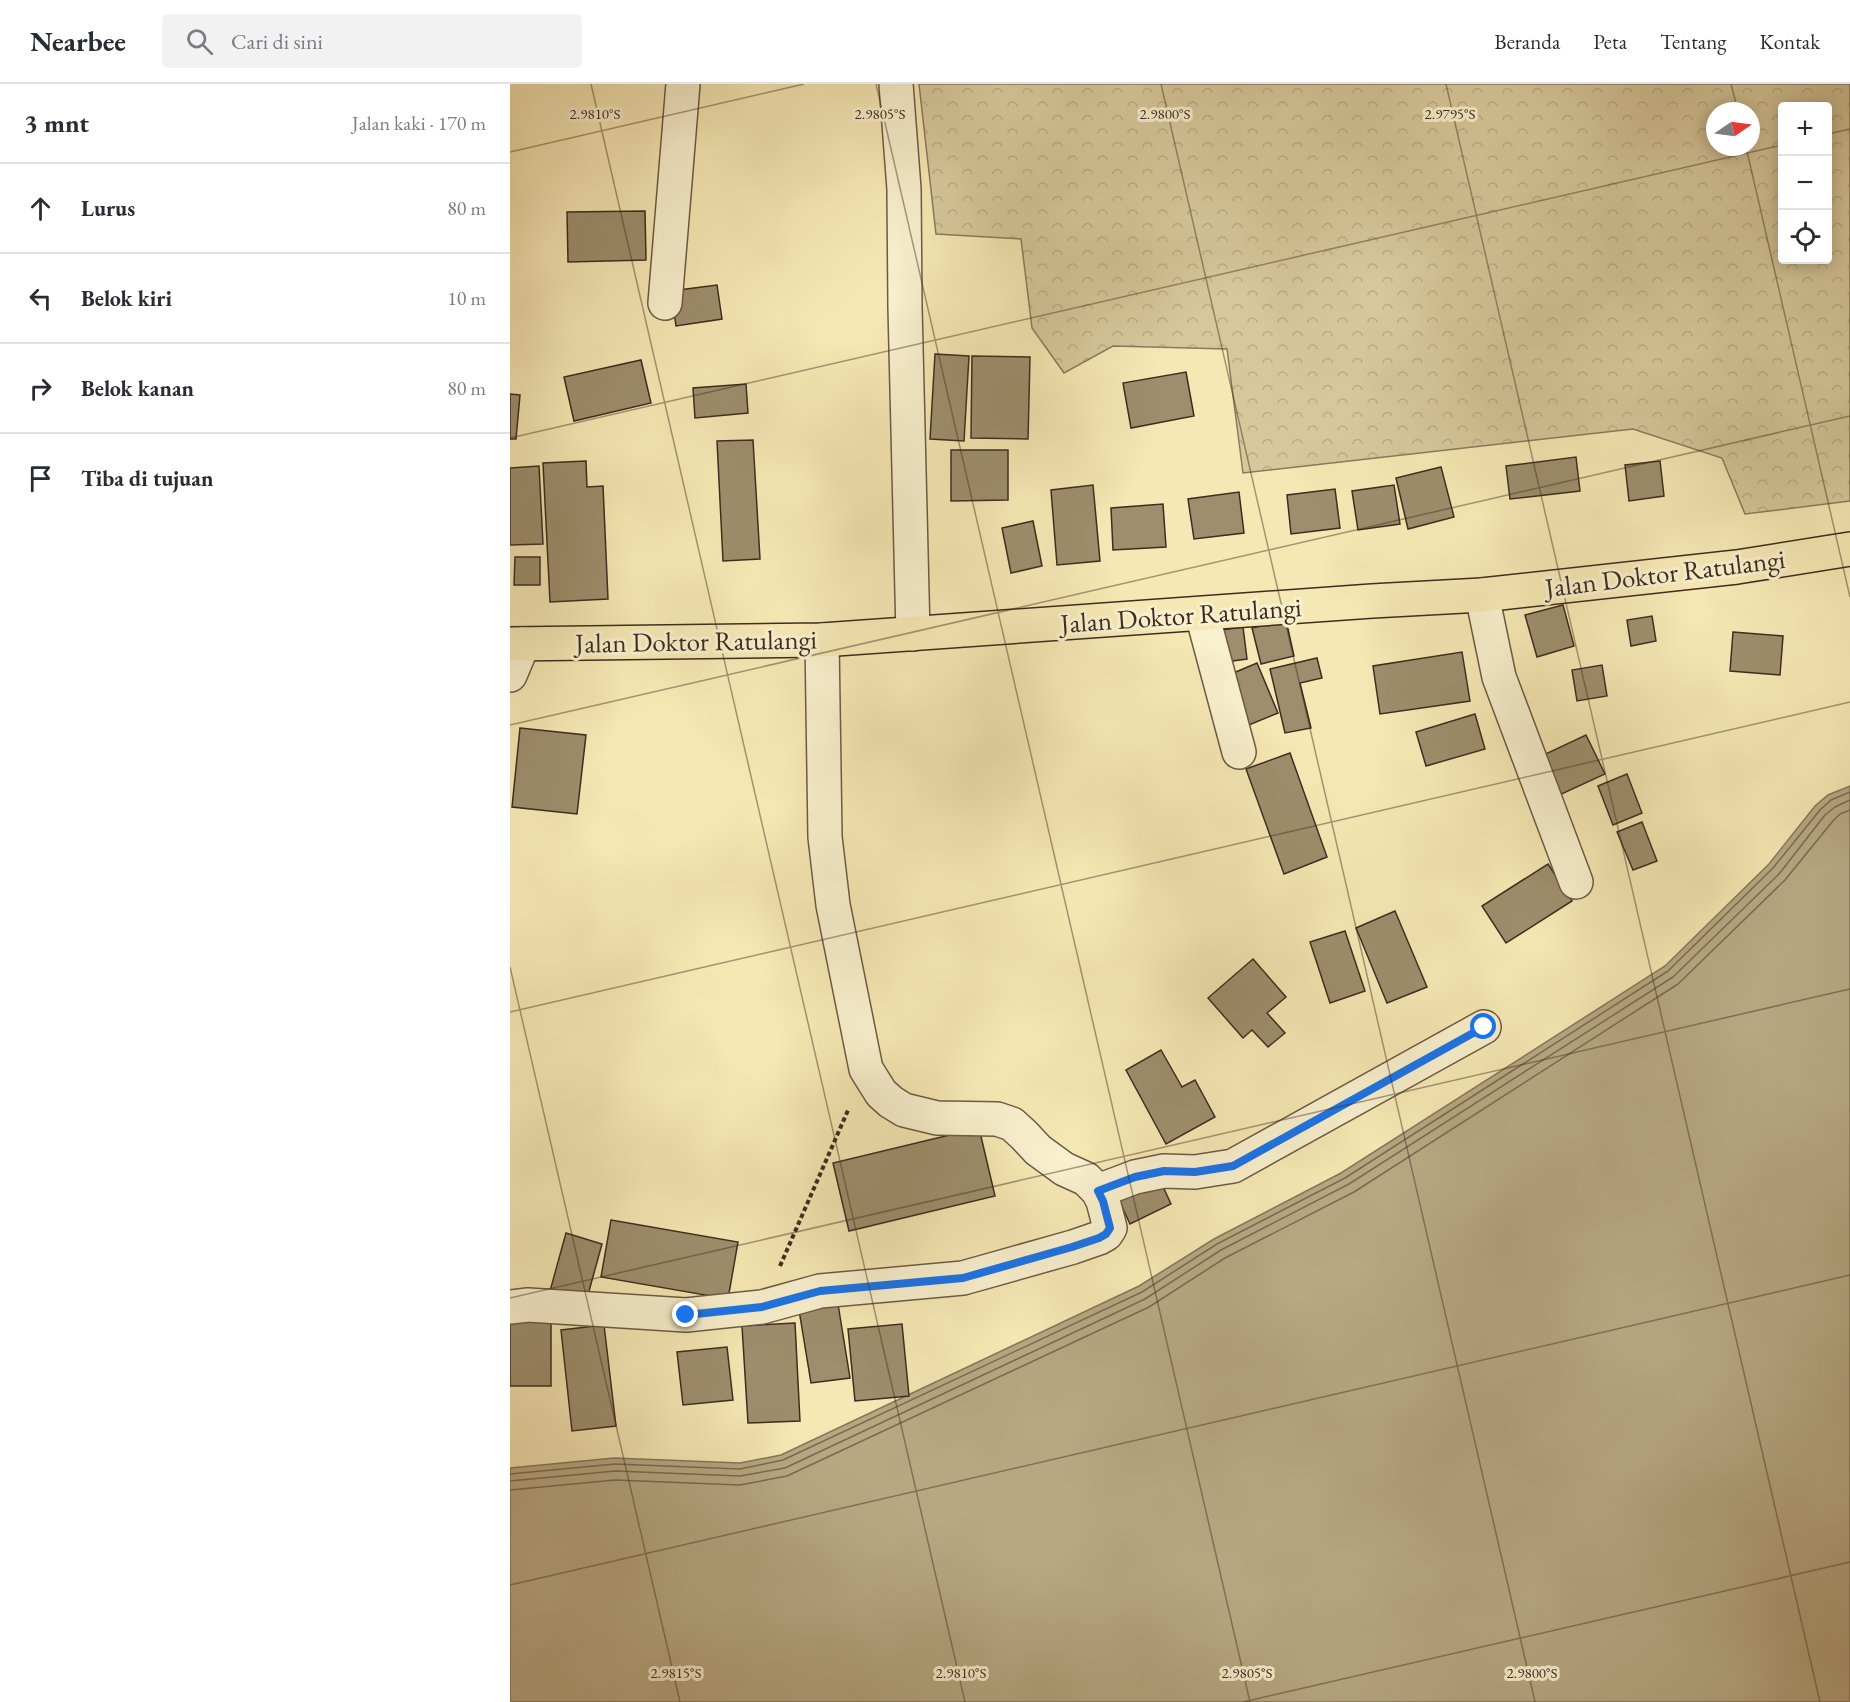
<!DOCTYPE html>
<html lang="id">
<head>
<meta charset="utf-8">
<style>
	:root { --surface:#fff; --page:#f2f2f3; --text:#2b2b33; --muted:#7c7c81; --line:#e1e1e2 }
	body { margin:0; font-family:"EB Garamond",serif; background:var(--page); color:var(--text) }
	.controls { position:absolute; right:18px; top:18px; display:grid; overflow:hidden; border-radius:6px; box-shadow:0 3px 15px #0003 }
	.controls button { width:54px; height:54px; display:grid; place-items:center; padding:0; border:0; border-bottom:2px solid var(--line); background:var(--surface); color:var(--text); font:30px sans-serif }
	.compass { position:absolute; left:1196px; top:18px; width:54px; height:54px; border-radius:50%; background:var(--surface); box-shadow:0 3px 15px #0003; rotate:77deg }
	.stop { position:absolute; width:18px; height:18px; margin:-14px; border:4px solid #1a73e8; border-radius:50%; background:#fff }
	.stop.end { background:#1a73e8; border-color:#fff; box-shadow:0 2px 6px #0008 }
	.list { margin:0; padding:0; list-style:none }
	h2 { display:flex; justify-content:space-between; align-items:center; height:78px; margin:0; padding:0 24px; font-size:26px }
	h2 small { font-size:20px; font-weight:400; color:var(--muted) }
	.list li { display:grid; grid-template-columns:39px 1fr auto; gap:18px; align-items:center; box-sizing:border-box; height:90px; padding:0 24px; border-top:2px solid var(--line) }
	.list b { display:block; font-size:22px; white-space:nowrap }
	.list em { font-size:20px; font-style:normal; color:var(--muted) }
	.icon { flex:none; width:33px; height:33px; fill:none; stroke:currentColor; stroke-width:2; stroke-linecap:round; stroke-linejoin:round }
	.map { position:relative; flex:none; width:1340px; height:1618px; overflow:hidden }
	header { display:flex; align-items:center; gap:36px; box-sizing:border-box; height:84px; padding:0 30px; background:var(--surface); border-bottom:2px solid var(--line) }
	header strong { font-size:28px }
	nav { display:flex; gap:33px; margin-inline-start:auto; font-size:21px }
	.search { width:420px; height:54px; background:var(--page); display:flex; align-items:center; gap:15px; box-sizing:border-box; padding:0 21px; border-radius:6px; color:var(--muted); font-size:22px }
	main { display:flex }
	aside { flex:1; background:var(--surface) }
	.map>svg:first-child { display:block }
	.forest { fill:url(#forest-crowns); stroke:#8a7a5e; stroke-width:1.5; fill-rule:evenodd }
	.water { fill:#b7a882; stroke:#87765b; stroke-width:1.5 }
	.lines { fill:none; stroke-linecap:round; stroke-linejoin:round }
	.shore { stroke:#7a6a51; stroke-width:1.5 }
	.building { fill:#9e8e6d; stroke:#3e2c20; stroke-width:1.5 }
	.minor-casing { stroke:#6c5b45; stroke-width:36 }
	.trunk-casing { stroke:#3e2c20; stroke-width:36 }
	.path { stroke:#3e2c20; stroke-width:4; stroke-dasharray:4.5 3; stroke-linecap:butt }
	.minor { stroke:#f9f0ce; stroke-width:33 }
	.trunk { stroke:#f6e8b4; stroke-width:33 }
	.route { stroke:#1a73e8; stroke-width:8 }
	.ticks { fill:none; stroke:#3e2c20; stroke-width:1.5; stroke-opacity:0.45 }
	.labels { text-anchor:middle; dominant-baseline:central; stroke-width:6; stroke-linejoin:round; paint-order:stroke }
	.street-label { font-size:27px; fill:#3e2c20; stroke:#f9f0ce }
	.ticks-label { font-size:15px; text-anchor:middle; fill:#3e2c20; stroke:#f9f0ce; stroke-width:6; stroke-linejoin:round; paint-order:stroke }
</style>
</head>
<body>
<header>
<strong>Nearbee</strong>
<div class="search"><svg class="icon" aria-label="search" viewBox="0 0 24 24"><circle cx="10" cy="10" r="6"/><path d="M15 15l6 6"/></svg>Cari di sini</div>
<nav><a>Beranda</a><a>Peta</a><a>Tentang</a><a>Kontak</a></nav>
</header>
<main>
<aside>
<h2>3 mnt<small>Jalan kaki · 170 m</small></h2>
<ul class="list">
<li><svg class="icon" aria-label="ahead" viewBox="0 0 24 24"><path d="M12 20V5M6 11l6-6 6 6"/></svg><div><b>Lurus</b></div><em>80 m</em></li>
<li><svg class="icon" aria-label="left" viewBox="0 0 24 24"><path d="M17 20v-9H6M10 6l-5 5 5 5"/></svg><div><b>Belok kiri</b></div><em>10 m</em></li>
<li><svg class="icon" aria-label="right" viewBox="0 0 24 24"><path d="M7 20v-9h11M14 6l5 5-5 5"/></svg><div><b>Belok kanan</b></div><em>80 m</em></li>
<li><svg class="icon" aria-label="arrive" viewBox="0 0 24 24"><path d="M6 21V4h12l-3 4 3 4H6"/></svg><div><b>Tiba di tujuan</b></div></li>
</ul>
</aside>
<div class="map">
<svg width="1340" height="1618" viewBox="0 0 1340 1618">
	<defs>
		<pattern id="forest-crowns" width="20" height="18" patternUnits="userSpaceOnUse" patternTransform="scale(1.5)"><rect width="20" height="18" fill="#d7c89b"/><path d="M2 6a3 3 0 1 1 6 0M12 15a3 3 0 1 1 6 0" fill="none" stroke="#baac85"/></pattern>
	</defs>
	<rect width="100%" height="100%" fill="#f6e8b4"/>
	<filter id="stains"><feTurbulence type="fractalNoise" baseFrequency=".00333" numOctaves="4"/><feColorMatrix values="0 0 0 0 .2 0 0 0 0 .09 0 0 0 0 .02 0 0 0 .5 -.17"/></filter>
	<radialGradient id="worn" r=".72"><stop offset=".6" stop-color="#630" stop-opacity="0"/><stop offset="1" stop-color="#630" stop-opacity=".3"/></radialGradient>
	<path class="forest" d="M409,0H1340V417L1235,430L1212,374L1123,345L733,389L717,265L603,262L554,289L522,244L511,155L426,150ZM1272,22H1318V176H1272ZM1205,27H1241V63H1205Z"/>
	<polygon class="water" points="1340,702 1340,1618 0,1618 0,1384 104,1374 230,1379 271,1371 629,1202 704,1155 831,1089 1155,882 1259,780 1305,722 1318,711"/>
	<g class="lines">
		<g class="shore">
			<polyline points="0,1390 105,1380 230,1385 273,1376 632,1208 707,1160 835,1094 1158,887 1263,784 1310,726 1321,716 1340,708"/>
			<polyline points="0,1397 105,1387 230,1392 275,1384 635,1215 711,1166 839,1100 1163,893 1269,790 1315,731 1325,723 1340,716"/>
			<polyline points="0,1406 105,1396 230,1401 277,1392 639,1223 715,1174 844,1108 1168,900 1275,796 1322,738 1330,730 1340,726"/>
		</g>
	</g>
	<g class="building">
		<polygon points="135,127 136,176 58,178 57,128"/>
		<polygon points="207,201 212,235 166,242 161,207"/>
		<polygon points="425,270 459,272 454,357 420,355"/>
		<polygon points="462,272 520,273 518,355 461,354"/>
		<polygon points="131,276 141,319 64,337 54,293"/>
		<polygon points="676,288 684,332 621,344 613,299"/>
		<polygon points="236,300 238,329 185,334 183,304"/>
		<polygon points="0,310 10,311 6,355 0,355"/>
		<polygon points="243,356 250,475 213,477 207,357"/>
		<polygon points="441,366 498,366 498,416 441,417"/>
		<polygon points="1066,373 1070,407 1000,415 996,382"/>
		<polygon points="76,377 77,403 93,402 98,515 40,518 33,379"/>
		<polygon points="1150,377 1154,412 1119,417 1115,381"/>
		<polygon points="29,382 33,460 0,461 0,384"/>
		<polygon points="931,383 944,433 898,445 886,394"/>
		<polygon points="583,401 590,477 547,481 541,406"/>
		<polygon points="884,401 890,440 848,446 842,407"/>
		<polygon points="825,405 830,444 781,450 777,411"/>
		<polygon points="729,408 734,449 684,455 678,415"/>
		<polygon points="653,420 656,463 603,466 601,424"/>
		<polygon points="523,437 532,482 501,489 492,444"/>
		<polygon points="5,473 30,473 30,501 4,501"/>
		<polygon points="1053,521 1064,562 1027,573 1015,531"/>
		<polygon points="1142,532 1146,557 1121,562 1117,536"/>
		<polygon points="776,536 784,572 751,580 742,544"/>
		<polygon points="733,543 737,575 708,579 704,547"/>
		<polygon points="1223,548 1273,552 1270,591 1220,587"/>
		<polygon points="952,568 960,617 870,630 863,582"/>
		<polygon points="807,574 812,594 790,599 801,644 775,649 760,585"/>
		<polygon points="747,579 768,629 734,643 714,593"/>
		<polygon points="1092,581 1097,612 1067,617 1062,586"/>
		<polygon points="965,630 975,665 916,682 906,648"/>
		<polygon points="10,644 76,651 67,730 2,723"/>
		<polygon points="1076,651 1095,690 1045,713 1027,674"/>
		<polygon points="780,669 817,773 774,790 736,685"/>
		<polygon points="1117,690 1132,729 1103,741 1088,702"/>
		<polygon points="1132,738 1147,777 1123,786 1107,748"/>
		<polygon points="1038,780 1062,817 996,859 972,822"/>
		<polygon points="885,827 917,903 877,919 846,844"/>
		<polygon points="835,847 855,907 820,919 800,858"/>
		<polygon points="743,875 776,913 757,929 775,949 758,963 742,946 733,954 698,914"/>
		<polygon points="651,966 672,1003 685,996 705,1033 656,1060 616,986"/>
		<polygon points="469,1044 485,1112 339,1147 323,1079"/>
		<polygon points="649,1094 661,1120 620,1140 608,1114"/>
		<polygon points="101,1136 228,1158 218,1215 91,1193"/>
		<polygon points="56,1149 92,1160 76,1218 40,1207"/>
		<polygon points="327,1214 340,1294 301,1299 288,1220"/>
		<rect x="0" y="1230" width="41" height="72"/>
		<polygon points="285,1239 290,1337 238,1339 232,1242"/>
		<polygon points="392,1240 399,1312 345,1317 338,1245"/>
		<polygon points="94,1241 106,1342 62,1347 51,1246"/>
		<polygon points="217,1263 223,1316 173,1321 167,1268"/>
	</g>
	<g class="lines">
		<defs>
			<g id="minor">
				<polyline points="386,0 394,105 395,223 403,550"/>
				<polyline points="155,219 173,0"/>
				<polyline points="972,511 989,593 1066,798"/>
				<polyline points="692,530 729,668"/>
				<polyline points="0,591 13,560"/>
				<polyline points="588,1107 625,1093 654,1087 685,1088 723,1082 974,943"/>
				<polyline points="0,1223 18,1221 176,1231 252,1223 310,1207 453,1194 563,1163 589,1154 596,1150 600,1144 593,1117 588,1107 576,1095 554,1085 528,1066 514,1051 502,1040 487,1035 427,1034 394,1026 381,1018 371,1009 356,985 323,821 315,753 312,556"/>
			</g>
			<polyline id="trunk" points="0,560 312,556 862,517 972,511 1227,483 1340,465"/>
		</defs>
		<use href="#minor" class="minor-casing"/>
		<use href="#trunk" class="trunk-casing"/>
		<polyline class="path" points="270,1182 339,1024"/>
		<use href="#minor" class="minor"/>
		<use href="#trunk" class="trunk"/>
	</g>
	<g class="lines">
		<polyline class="route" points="176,1231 252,1223 310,1207 453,1194 562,1163 589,1154 596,1150 600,1144 593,1117 588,1107 625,1093 654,1087 685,1088 723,1082 974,943"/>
	</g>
	<path class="ticks" d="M81,0L455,1618M366,0L740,1618M651,0L1025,1618M936,0L1310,1618M1221,0L1228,27M1318,50L1340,45M1236,63L1340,513M0,68L294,0M0,354L1272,61M0,641L1340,332M0,883L170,1618M0,928L1340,618M0,1214L1340,905M0,1501L1340,1191M733,1618L1340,1478"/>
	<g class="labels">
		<g class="street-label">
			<text transform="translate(1155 489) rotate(-7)">Jalan Doktor Ratulangi</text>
			<text transform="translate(671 531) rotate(-4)">Jalan Doktor Ratulangi</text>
			<text transform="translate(186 557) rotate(-1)">Jalan Doktor Ratulangi</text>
		</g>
	</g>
	<g class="ticks-label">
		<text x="85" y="35">2.9810°S</text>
		<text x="370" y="35">2.9805°S</text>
		<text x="655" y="35">2.9800°S</text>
		<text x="940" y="35">2.9795°S</text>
		<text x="166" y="1594">2.9815°S</text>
		<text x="451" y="1594">2.9810°S</text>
		<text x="737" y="1594">2.9805°S</text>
		<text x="1022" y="1594">2.9800°S</text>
	</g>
	<rect width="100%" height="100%" filter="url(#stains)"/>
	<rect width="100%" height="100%" fill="url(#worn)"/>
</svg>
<div class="controls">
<button>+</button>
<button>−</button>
<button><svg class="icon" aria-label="locate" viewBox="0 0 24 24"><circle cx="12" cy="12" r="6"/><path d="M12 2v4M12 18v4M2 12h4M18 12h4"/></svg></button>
</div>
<svg class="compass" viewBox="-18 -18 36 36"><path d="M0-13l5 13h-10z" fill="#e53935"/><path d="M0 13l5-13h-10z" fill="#7c7c81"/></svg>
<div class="stop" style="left:974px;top:943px"></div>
<div class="stop end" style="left:176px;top:1231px"></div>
</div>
</main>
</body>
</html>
